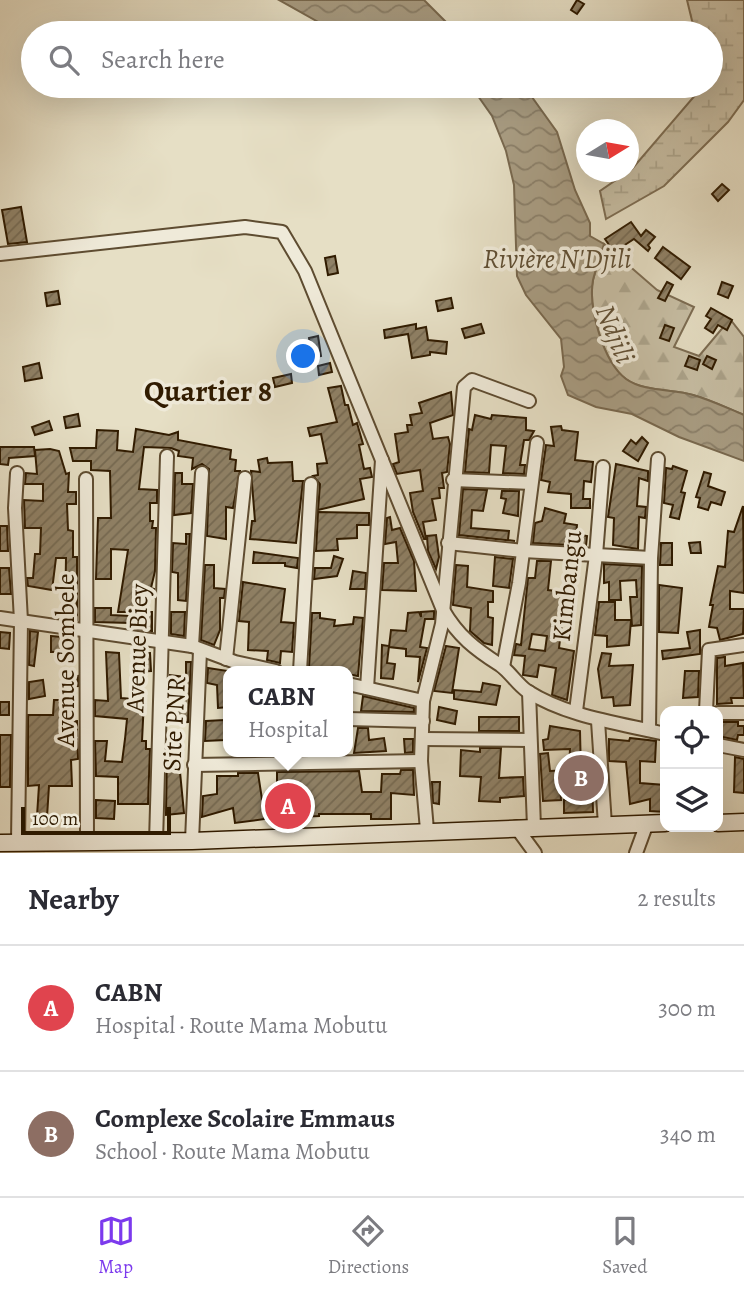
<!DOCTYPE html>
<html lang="en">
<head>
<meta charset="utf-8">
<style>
	:root { --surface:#fff; --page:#f2f2f3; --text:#2b2b33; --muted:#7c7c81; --line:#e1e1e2; --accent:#7c3aed }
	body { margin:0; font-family:Alegreya,serif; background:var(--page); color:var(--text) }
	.controls { position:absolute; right:21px; bottom:21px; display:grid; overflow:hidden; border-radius:14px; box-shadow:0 7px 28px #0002 }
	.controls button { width:63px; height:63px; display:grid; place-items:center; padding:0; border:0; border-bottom:2px solid var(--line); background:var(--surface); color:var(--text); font:35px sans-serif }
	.compass { position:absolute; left:576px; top:119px; width:63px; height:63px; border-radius:50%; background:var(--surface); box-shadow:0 7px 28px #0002; rotate:79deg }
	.scale { position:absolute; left:21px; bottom:18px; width:150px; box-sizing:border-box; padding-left:7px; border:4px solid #301b00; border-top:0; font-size:19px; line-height:24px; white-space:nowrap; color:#301b00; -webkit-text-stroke:5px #efead9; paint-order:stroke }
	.you { position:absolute; left:304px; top:357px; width:24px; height:24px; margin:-18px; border:5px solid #fff; border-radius:50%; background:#1a73e8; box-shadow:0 0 0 10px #1a73e833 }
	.badge { display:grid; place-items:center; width:46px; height:46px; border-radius:50%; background:var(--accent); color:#fff; font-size:23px; font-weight:700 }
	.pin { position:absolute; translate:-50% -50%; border:4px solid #fff; box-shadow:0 2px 7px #0006 }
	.popup { position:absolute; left:223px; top:666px; width:130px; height:91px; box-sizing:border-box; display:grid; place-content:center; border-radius:14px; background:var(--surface); filter:drop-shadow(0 2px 5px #0005); font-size:23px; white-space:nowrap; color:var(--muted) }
	.popup b { font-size:26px; color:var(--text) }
	.popup::after { content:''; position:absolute; left:50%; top:100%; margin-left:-14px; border:14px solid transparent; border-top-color:var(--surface) }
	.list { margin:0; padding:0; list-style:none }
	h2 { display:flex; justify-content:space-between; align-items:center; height:91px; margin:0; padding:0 28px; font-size:30px }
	h2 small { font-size:23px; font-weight:400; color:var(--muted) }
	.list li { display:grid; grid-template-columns:46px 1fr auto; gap:21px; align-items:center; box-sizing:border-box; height:126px; padding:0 28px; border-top:2px solid var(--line) }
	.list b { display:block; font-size:26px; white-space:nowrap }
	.list p { margin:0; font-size:23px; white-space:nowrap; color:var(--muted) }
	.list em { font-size:23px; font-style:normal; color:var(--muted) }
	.icon { flex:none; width:38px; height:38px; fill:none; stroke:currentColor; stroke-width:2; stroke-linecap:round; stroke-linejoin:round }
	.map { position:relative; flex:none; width:744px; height:853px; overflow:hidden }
	.search { position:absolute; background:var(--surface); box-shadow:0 7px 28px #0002; left:21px; right:21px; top:21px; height:77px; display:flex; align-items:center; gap:18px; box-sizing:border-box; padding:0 24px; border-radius:38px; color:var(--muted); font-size:26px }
	.sheet { height:343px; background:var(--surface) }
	nav { display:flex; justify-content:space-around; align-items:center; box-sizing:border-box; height:98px; border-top:2px solid var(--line); background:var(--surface); font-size:19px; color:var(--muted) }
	nav a { display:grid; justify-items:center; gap:4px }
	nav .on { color:var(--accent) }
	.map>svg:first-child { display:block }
	.forest { fill:url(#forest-firs); stroke:#7c6c52; stroke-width:2 }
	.wetland { fill:url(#wetland-marsh); stroke:#7c6c52; stroke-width:2 }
	.water { fill:url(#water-waves); stroke:#78684e; stroke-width:2 }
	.building { fill:url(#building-hatch); stroke:#301b00; stroke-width:2; fill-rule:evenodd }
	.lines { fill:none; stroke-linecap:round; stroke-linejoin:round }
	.street-casing { stroke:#5e4c31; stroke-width:16 }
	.secondary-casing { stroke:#301b00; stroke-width:19 }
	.street { stroke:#efead9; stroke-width:12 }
	.secondary { stroke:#efead9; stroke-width:16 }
	.labels { text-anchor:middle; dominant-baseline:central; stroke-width:7; stroke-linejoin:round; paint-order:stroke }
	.street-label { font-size:26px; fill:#301b00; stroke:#efead9 }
	.water-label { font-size:28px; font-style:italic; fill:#604f34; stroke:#efead9 }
	.quarter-label { font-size:30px; font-weight:bold; fill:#301b00; stroke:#efead9 }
</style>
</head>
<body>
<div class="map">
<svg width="744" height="853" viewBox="0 0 744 853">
	<defs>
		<pattern id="forest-firs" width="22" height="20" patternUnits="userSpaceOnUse" patternTransform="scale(1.75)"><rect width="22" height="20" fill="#c7bea4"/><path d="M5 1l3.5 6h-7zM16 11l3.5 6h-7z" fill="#aba38b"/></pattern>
		<pattern id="wetland-marsh" width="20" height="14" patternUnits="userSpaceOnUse" patternTransform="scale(1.75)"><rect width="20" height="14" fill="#c7bea4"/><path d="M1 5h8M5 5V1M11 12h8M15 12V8" fill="none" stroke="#aba38b"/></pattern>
		<pattern id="water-waves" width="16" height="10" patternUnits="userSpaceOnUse" patternTransform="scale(1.75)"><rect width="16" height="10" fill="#a89c82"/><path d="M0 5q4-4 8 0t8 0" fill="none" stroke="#897e68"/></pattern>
		<pattern id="building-hatch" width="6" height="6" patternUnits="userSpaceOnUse" patternTransform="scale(1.75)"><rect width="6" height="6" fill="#8f8166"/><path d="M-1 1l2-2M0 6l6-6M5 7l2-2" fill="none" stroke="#756952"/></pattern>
	</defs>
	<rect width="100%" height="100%" fill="#e6dfc5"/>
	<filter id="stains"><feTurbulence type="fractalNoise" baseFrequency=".00286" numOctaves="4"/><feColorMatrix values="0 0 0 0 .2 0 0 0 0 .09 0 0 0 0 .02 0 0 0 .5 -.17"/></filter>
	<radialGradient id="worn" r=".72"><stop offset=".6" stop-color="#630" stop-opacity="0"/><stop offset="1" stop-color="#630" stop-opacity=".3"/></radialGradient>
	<path class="forest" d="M604,244L657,290L694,307L674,347L699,356L730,319L744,337V415C727,408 711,400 693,395C673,389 644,392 626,379C603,362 588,307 593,280C596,268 601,256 604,244Z"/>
	<polygon class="wetland" points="687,0 744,0 744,100 728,122 664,186 606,219 600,191 632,169 703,86 711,86 711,33 695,33"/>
	<g class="water">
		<polygon points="279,0 424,0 448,24 476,33 338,33"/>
		<path d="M471,86H524L557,132L575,190L590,223V236L604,244C601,255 596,268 593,280C588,307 603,362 626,379C644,392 673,389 693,395C711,400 727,408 744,415V461L679,437L632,414L596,407L568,395L561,376L564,367L561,339L526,295L517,276L514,185L506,151L492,116Z"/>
	</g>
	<g class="building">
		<polygon points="577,0 584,4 577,14 571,10"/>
		<polygon points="722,184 729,190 718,201 712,194"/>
		<polygon points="21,207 27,242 8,244 2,210"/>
		<polygon points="631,222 641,236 646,230 655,237 648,245 650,248 648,251 634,239 614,252 605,239"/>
		<polygon points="663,247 690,267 681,279 655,258"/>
		<polygon points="335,256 338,273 328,275 325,258"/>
		<polygon points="667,282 673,285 665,301 658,298"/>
		<polygon points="722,282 733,286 728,298 718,294"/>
		<polygon points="58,291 60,304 47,306 45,293"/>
		<polygon points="451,298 453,308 438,311 436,301"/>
		<polygon points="711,308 732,320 727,330 718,325 713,333 705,328 711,319 706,316"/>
		<polygon points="416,324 416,329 426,327 428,340 447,342 446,354 430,352 430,355 412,358 408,334 385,338 384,330"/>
		<polygon points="481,324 484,333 465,338 462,329"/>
		<polygon points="665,325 674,328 669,341 660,338"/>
		<polygon points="318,336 321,356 312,358 309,338"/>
		<polygon points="689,356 700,360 697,370 685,366"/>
		<polygon points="707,356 716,360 712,369 703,364"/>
		<polygon points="39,363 42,378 25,381 23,367"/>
		<polygon points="330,363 332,372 319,375 318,366"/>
		<polygon points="291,374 292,383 275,387 273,378"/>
		<polygon points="341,386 345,405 348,405 353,425 357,423 363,444 359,445 364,469 370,468 372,477 360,479 364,499 318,510 320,484 313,476 318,475 317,464 327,463 321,434 310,436 308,428 337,422 328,388"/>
		<polygon points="451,392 453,415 430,423 433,439 448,437 450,444 447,472 442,473 444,488 439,488 440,498 432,499 436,520 423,522 426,539 424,539 413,512 410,493 423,491 420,470 397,474 393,464 399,462 395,434 408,432 407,425 412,425 410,415 422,413 419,403"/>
		<polygon points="78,414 80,426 66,428 64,417"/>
		<polygon points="475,415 491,419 492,415 526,418 526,430 534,431 529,440 524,440 520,465 525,465 524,474 503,473 506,446 491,445 489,473 465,472 469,429 472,430"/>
		<polygon points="49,421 52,430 35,435 32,427"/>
		<polygon points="561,426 562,430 578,432 575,460 593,462 591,482 584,481 583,499 590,499 590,508 571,508 571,494 548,492 550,482 541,480 546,445 554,446 551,427"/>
		<polygon points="136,429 169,435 178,432 178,440 231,450 230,459 236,460 235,471 240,471 233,508 226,507 226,539 207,536 209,469 202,464 192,469 193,458 178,456 179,451 171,448 144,447 139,489 157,490 157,503 150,503 150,521 153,521 152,528 156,528 155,571 151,588 154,589 154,598 137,596 136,612 118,612 128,550 111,549 111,579 96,579 98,518 111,518 110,471 91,470 91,461 73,461 70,448 96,448 97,430 118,431 117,450 133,452"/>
		<polygon points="642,437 648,443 638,461 623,451 631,440 636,444"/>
		<polygon points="0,447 34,447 35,456 9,458 8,465 0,464"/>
		<polygon points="50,449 59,451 66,474 69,473 68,492 76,492 76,504 67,504 68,530 73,531 73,557 77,557 77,620 65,619 66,558 56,558 52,590 28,586 27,578 33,578 35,554 40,554 41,528 25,528 24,500 43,501 43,484 25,484 26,473 37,474 35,450"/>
		<polygon points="267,458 268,463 292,462 293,481 303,481 296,543 250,539 252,521 255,521 251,471 260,472 258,460"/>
		<polygon points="616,464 648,471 648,481 639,478 637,506 646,507 645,518 639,517 638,549 613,545 614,518 608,517"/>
		<polygon points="673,466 687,471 681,492 685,493 679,519 670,517 673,505 664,503 666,468 672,469"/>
		<polygon points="704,472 711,474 708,486 725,492 721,505 711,502 708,510 698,507 700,498 696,497"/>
		<polygon points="175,473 182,473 182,484 193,484 191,513 174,515"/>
		<polygon points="463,489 487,490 483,511 472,510 471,528 509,531 508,540 515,541 459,535"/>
		<polygon points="502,491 519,491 518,516 503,513 506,499 501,498"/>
		<polygon points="743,506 744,593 730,591 730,609 744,609 743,634 720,640 717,628 709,627 713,605 710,605 718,566 725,567 728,531 734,532"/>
		<polygon points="545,508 566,514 564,523 577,525 576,534 587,536 586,546 533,543 535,523 542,521"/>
		<polygon points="318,512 369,513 369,525 357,525 357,538 337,539 338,550 316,551"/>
		<polygon points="390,517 392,530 400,528 414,561 416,591 382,590 384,563 398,563 396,542 385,544 387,518"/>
		<polygon points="0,526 7,526 8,551 0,551"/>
		<polygon points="186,534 190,534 186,601 178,600 178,573 172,572 173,543 186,544"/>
		<polygon points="436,535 439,557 436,569 428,551 427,536"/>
		<polygon points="700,542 701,553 691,553 689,543"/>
		<polygon points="661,543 672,543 672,565 660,565"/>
		<polygon points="254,552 298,558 297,568 285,566 285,563 253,563"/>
		<polygon points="334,556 343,559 337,576 314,579 315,568 331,568"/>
		<polygon points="495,557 513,559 509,588 493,586"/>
		<path d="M537,561H551L548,590L573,593L570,616L563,615L559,648L574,651L567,700L552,695L556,668L539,665L537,677L523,675L525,656L514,655L516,644L521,645L528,578H535ZM532,634L547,636L545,651L529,649Z"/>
		<polygon points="604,564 642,566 641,625 632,626 630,597 637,597 636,580 620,581 621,600 609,600 609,582 604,583"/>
		<polygon points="205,565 214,565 214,588 225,589 224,598 220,598 220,630 214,645 201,640"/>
		<polygon points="456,565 468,566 467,587 493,591 493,602 488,602 488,617 493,618 492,645 484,643 470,631 471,608 453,605"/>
		<polygon points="0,568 9,568 11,594 0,594"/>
		<polygon points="353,571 366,573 365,589 350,589"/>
		<polygon points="243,582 285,589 281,622 294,623 292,652 281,651 280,663 267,660 268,651 248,650 249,622 239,621"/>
		<polygon points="659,585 682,588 678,633 659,632"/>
		<polygon points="599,602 615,602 615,620 631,620 629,645 607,647 607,636 595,635"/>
		<polygon points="95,608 111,608 111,615 130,616 129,612 152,612 152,631 130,628 130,623 95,622"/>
		<polygon points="434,611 434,619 425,619 420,647 427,648 418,682 420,657 406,656 406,649 389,647 391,630 406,631 408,613 419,612 421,617 421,612"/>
		<polygon points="171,612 185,612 184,636 171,634"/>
		<polygon points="312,613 320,613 320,618 335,620 334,626 353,624 354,617 363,618 358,676 347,674 347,671 309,668"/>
		<polygon points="700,630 700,654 663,659 662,651 690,648 687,632"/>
		<polygon points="30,631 38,632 34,666 29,665"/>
		<polygon points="0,632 10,633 9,649 0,648"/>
		<polygon points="51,636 73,638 73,652 51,652"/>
		<polygon points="382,645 389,646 387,663 395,664 393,679 381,678"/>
		<polygon points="446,646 459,648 452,693 434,691"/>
		<polygon points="106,652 119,653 121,698 144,700 142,741 146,741 146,749 150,749 148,804 118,804 118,777 96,776 95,741 107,741 105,761 122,762 125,739 127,719 95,716 95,700 108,701"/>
		<polygon points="150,653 151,671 134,672 132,654"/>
		<polygon points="602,653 611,654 609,666 633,665 630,705 614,706 613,697 602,698 598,669"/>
		<polygon points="725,657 725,666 743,663 744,698 731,698 732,703 717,704 717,658"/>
		<polygon points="186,662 191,662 188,722 168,723 169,709 177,709 176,692 169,692 170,675 186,677"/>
		<polygon points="208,668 228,671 228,707 218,708 217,685 207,683"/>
		<polygon points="685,671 699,671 698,697 683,698"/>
		<polygon points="78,676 78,686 63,687 63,678"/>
		<polygon points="43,680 45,696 29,699 29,682"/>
		<polygon points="483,683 500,686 496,705 454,699 454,690 481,692"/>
		<polygon points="363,696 414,708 414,712 361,711"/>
		<polygon points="54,700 66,700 65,722 77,721 78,759 71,760 72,786 49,786 47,817 37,816 39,785 28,786 28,715 53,715"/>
		<rect x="0" y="702" width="9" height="13"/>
		<polygon points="439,707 457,711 455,724 437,720"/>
		<rect x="479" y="717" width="40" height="14"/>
		<polygon points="224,720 225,740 205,741 206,721"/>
		<polygon points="718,722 738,722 738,726 744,726 744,735 738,735 737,740 718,736"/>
		<polygon points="550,726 580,731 581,774 592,774 593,812 564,813 564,800 578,800 578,781 560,782 561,800 543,801 540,754 548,753 550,771 569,770 570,749 544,750 543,740 548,739"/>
		<polygon points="358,728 368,728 369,740 384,738 386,751 354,753"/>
		<polygon points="0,735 11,735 10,787 0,787"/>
		<polygon points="630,738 656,741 655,762 640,761 640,783 665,785 665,812 650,811 650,799 630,804 626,762 609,761 609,739 629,741"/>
		<polygon points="404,739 413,739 413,752 405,753"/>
		<polygon points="480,748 501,748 499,778 523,777 524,796 500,798 500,802 479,801 481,777 460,776 461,750 480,752"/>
		<polygon points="167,749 174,749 174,772 180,772 184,813 166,815"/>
		<polygon points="735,757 744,759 744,793 734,792"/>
		<polygon points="401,770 413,770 414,795 391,793 391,819 371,819 371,814 319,814 319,816 298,817 298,824 277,823 277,772 359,771 362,792 381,792 382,774 400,774"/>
		<polygon points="238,773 258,773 265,819 235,823 233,808 202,817 203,796 217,794 217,776 238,776"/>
		<polygon points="432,782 440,782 439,804 433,803"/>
		<polygon points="96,800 115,801 114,819 96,818"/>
	</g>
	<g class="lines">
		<defs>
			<g id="street">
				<path d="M0,254L245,227L282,232L305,271L443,610C458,636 475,649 500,665C510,672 517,684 527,691C568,717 619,723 665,734"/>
				<polyline points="17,473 15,508 21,621 18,842"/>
				<polyline points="86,479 87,841"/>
				<polyline points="453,480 531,483"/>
				<polyline points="448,543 523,551 651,558"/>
				<polyline points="0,618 192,646 235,662 276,671"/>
				<polyline points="192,646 202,473"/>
				<polyline points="226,659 245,478"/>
				<polyline points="503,667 519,583 537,443"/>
				<polyline points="300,671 311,484"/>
				<polyline points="348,684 423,701"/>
				<polyline points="367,688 382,460"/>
				<polyline points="529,692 534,827"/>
				<polyline points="576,711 596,555 603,467"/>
				<polyline points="706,711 709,650 744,645"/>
				<polyline points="718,713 744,713"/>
				<polyline points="348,719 423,721"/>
				<polyline points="598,721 605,825"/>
				<polyline points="649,730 651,558 658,459"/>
				<polyline points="423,739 530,740"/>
				<polyline points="718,745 744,750"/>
				<polyline points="194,765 421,761"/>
				<polyline points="516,827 535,853"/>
				<polyline points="427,830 421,761 423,701 442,624 464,387 472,380 529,401"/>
				<polyline points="192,841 200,651"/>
				<polyline points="156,842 167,456"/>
				<polyline points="636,853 647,823"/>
			</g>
			<g id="secondary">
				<polyline points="718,823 744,822"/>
				<polyline points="0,843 192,841 665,823"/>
			</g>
		</defs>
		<use href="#street" class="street-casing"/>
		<use href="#secondary" class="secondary-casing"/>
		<use href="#street" class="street"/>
		<use href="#secondary" class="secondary"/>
	</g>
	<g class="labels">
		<g class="street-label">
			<text transform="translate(567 586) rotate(-84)">Kimbangu</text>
			<text transform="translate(137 648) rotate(-88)">Avenue Biey</text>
			<text transform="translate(65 660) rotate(-90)">Avenue Sombele</text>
			<text transform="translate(174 724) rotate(-87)">Site PNR</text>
		</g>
		<g class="water-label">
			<text x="557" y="259">Rivière N'Djili</text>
			<text transform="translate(615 334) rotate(68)">Ndjili</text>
		</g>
		<g class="quarter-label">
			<text x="208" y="391">Quartier 8</text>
		</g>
	</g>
	<rect width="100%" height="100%" filter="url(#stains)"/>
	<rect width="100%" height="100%" fill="url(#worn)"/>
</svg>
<div class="controls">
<button><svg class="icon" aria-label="locate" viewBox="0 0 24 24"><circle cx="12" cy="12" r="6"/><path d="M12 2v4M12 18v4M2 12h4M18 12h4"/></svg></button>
<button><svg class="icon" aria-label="layers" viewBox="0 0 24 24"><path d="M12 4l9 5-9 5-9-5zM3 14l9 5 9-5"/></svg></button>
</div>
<svg class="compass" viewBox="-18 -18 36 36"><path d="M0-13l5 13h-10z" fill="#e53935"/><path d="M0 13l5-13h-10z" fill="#7c7c81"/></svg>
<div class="scale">100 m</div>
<div class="you"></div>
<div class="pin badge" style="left:288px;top:806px;background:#e0444e">A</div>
<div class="popup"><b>CABN</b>Hospital</div>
<div class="pin badge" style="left:581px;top:778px;background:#8d6e63">B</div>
<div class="search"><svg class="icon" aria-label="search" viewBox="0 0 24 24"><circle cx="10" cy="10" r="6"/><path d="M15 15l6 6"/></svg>Search here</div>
</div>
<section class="sheet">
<h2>Nearby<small>2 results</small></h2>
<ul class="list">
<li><span class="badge" style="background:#e0444e">A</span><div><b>CABN</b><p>Hospital · Route Mama Mobutu</p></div><em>300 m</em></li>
<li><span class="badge" style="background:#8d6e63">B</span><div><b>Complexe Scolaire Emmaus</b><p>School · Route Mama Mobutu</p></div><em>340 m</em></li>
</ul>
</section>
<nav>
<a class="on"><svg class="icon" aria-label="map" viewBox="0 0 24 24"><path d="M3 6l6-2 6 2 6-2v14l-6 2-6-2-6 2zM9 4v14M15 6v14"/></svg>Map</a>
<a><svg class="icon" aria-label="directions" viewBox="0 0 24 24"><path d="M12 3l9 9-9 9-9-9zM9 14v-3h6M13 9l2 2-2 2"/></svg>Directions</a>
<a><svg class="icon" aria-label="saved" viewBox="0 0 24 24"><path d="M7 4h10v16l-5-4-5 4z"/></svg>Saved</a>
</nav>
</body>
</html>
